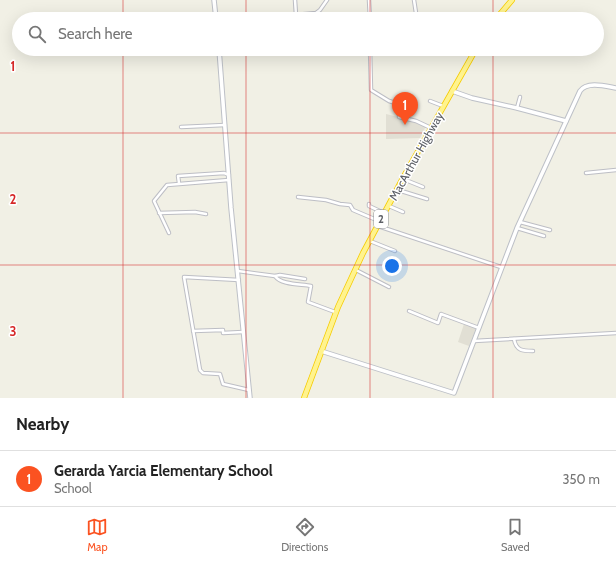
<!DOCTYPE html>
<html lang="en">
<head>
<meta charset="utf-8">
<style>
	:root { --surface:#fff; --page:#f6f6f6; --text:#222; --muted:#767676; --line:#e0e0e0; --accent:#fb5221 }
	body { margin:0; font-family:Cabin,sans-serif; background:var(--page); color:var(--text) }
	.you { position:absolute; left:392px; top:266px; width:14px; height:14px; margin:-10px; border:3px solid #fff; border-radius:50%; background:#1a73e8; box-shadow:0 0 0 6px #1a73e833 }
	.badge { display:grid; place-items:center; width:26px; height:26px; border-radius:50%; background:var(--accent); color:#fff; font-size:13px; font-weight:700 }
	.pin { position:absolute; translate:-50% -33px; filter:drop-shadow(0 1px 2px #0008) }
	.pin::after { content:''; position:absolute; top:21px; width:14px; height:12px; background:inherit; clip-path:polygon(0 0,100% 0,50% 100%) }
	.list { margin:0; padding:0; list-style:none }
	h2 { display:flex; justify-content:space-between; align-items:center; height:52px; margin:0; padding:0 16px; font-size:17px }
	h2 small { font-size:13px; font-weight:400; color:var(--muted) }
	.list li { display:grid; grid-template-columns:26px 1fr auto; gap:12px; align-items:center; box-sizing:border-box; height:56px; padding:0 16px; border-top:1px solid var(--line) }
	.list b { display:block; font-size:15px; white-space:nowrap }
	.list p { margin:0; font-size:13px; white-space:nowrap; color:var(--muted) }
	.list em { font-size:13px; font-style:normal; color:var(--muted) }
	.icon { flex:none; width:22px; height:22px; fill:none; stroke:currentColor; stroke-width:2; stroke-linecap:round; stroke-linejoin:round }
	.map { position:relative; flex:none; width:616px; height:398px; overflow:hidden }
	.search { position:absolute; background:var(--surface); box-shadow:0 4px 16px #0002; left:12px; right:12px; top:12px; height:44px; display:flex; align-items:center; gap:10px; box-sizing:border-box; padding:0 14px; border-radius:22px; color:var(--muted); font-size:15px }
	.sheet { height:108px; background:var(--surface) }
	nav { display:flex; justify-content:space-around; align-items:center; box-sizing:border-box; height:56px; border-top:1px solid var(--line); background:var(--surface); font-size:11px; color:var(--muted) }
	nav a { display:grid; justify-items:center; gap:2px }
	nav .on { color:var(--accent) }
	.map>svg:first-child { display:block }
	.education { fill:#e1dfd4 }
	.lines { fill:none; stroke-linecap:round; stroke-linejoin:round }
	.street-casing { stroke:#bdbec5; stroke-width:4.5 }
	.secondary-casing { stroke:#bdc0c7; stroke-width:5.5 }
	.highway-casing { stroke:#f6cc00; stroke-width:6 }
	.street { stroke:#fff; stroke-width:2.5 }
	.secondary { stroke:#fff; stroke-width:3.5 }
	.highway { stroke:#fff38e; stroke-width:4.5 }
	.grid { fill:none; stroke:#d62828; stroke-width:1; stroke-opacity:0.55 }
	.labels { text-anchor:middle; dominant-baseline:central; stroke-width:3; stroke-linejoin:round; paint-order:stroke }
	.shield { fill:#fff; stroke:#8e9095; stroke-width:1 }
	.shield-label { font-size:11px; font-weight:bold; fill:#5d6067 }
	.street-label { font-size:12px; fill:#5d6067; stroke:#fff }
	.grid-label { font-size:13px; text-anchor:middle; font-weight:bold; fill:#d62828; stroke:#fff; stroke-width:3; stroke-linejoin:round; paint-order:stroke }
</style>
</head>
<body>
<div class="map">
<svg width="616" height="398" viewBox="0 0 616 398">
	<rect width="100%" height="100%" fill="#f1f0e5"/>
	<g class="education">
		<polygon points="386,114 421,123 426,126 420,138 386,139"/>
		<polygon points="464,324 476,328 469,346 458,342"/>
	</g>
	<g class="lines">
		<defs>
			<g id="street">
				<polyline points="295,0 296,15"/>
				<polyline points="369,0 370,19"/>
				<polyline points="414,0 416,13"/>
				<polyline points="297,15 297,19"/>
				<polyline points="216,18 284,16 316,13 320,10 327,0"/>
				<polyline points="370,49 371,90 389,101 399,104 399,117 416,121 431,128"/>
				<polyline points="430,101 443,106"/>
				<polyline points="517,108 520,97"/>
				<polyline points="181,127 225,125"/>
				<polyline points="586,173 616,170"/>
				<polyline points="403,179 423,187"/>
				<polyline points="179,183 178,176 224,173 229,175"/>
				<polyline points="398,190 427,199"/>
				<polyline points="298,197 326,200 340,204 350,205 353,210 379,221"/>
				<polyline points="369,204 369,206 384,213"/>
				<polyline points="389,206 403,212"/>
				<polyline points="159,213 195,212 206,214"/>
				<polyline points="520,222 550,230"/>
				<polyline points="378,226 501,267"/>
				<polyline points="517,228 544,236"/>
				<polyline points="169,233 154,201 167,185 229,180"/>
				<polyline points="370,241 395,251"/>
				<polyline points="356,270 389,287"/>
				<polyline points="238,271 275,276 280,275 305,279"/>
				<path d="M275,276C281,285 301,284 311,286L308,302L335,312"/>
				<polyline points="239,280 184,277 200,370 203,373 220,374 223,384 249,390"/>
				<polyline points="409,311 438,323 441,314 479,328"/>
				<polyline points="193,331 223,330 223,333 243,332"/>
				<path d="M514,339C516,351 523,351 533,351"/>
				<polyline points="474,341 616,333"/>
			</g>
			<g id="secondary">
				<polyline points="214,0 216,19"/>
				<polyline points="219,49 231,208 250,398"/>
				<polyline points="452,91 472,98 517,108 566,121"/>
				<path d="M321,351L454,393L517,228L580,91C587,81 605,86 616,88"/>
			</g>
			<g id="highway">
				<polyline points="496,19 512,0"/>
				<polyline points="304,398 338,307 363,253 403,178 476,49"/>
			</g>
		</defs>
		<use href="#street" class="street-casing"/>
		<use href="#secondary" class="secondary-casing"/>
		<use href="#highway" class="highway-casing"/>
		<use href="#street" class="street"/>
		<use href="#secondary" class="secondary"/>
		<use href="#highway" class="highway"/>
	</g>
	<path class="grid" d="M123,0V19M246,0V19M370,0V19M493,0V19M123,49V398M246,49V398M370,49V398M493,49V398M0,133H616M0,265H616"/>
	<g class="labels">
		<rect class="shield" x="374" y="210" width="14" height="18" rx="3"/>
		<g class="shield-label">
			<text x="381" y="219">2</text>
		</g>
		<g class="street-label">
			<text transform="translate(416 156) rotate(-61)">MacArthur Highway</text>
		</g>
	</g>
	<g class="grid-label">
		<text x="13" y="71">1</text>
		<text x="13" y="204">2</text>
		<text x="13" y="336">3</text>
	</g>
</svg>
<div class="you"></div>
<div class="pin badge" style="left:405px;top:125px">1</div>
<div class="search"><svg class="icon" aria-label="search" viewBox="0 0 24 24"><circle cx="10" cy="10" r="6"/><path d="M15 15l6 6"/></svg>Search here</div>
</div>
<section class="sheet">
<h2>Nearby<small></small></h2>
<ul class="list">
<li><span class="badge">1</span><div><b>Gerarda Yarcia Elementary School</b><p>School</p></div><em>350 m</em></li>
</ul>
</section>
<nav>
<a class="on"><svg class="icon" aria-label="map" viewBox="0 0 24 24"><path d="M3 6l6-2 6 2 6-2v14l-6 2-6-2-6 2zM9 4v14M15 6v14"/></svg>Map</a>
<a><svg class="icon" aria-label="directions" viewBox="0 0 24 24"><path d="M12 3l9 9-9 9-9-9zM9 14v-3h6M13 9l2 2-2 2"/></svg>Directions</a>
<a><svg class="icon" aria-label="saved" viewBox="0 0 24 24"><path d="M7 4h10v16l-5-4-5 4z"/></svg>Saved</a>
</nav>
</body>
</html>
